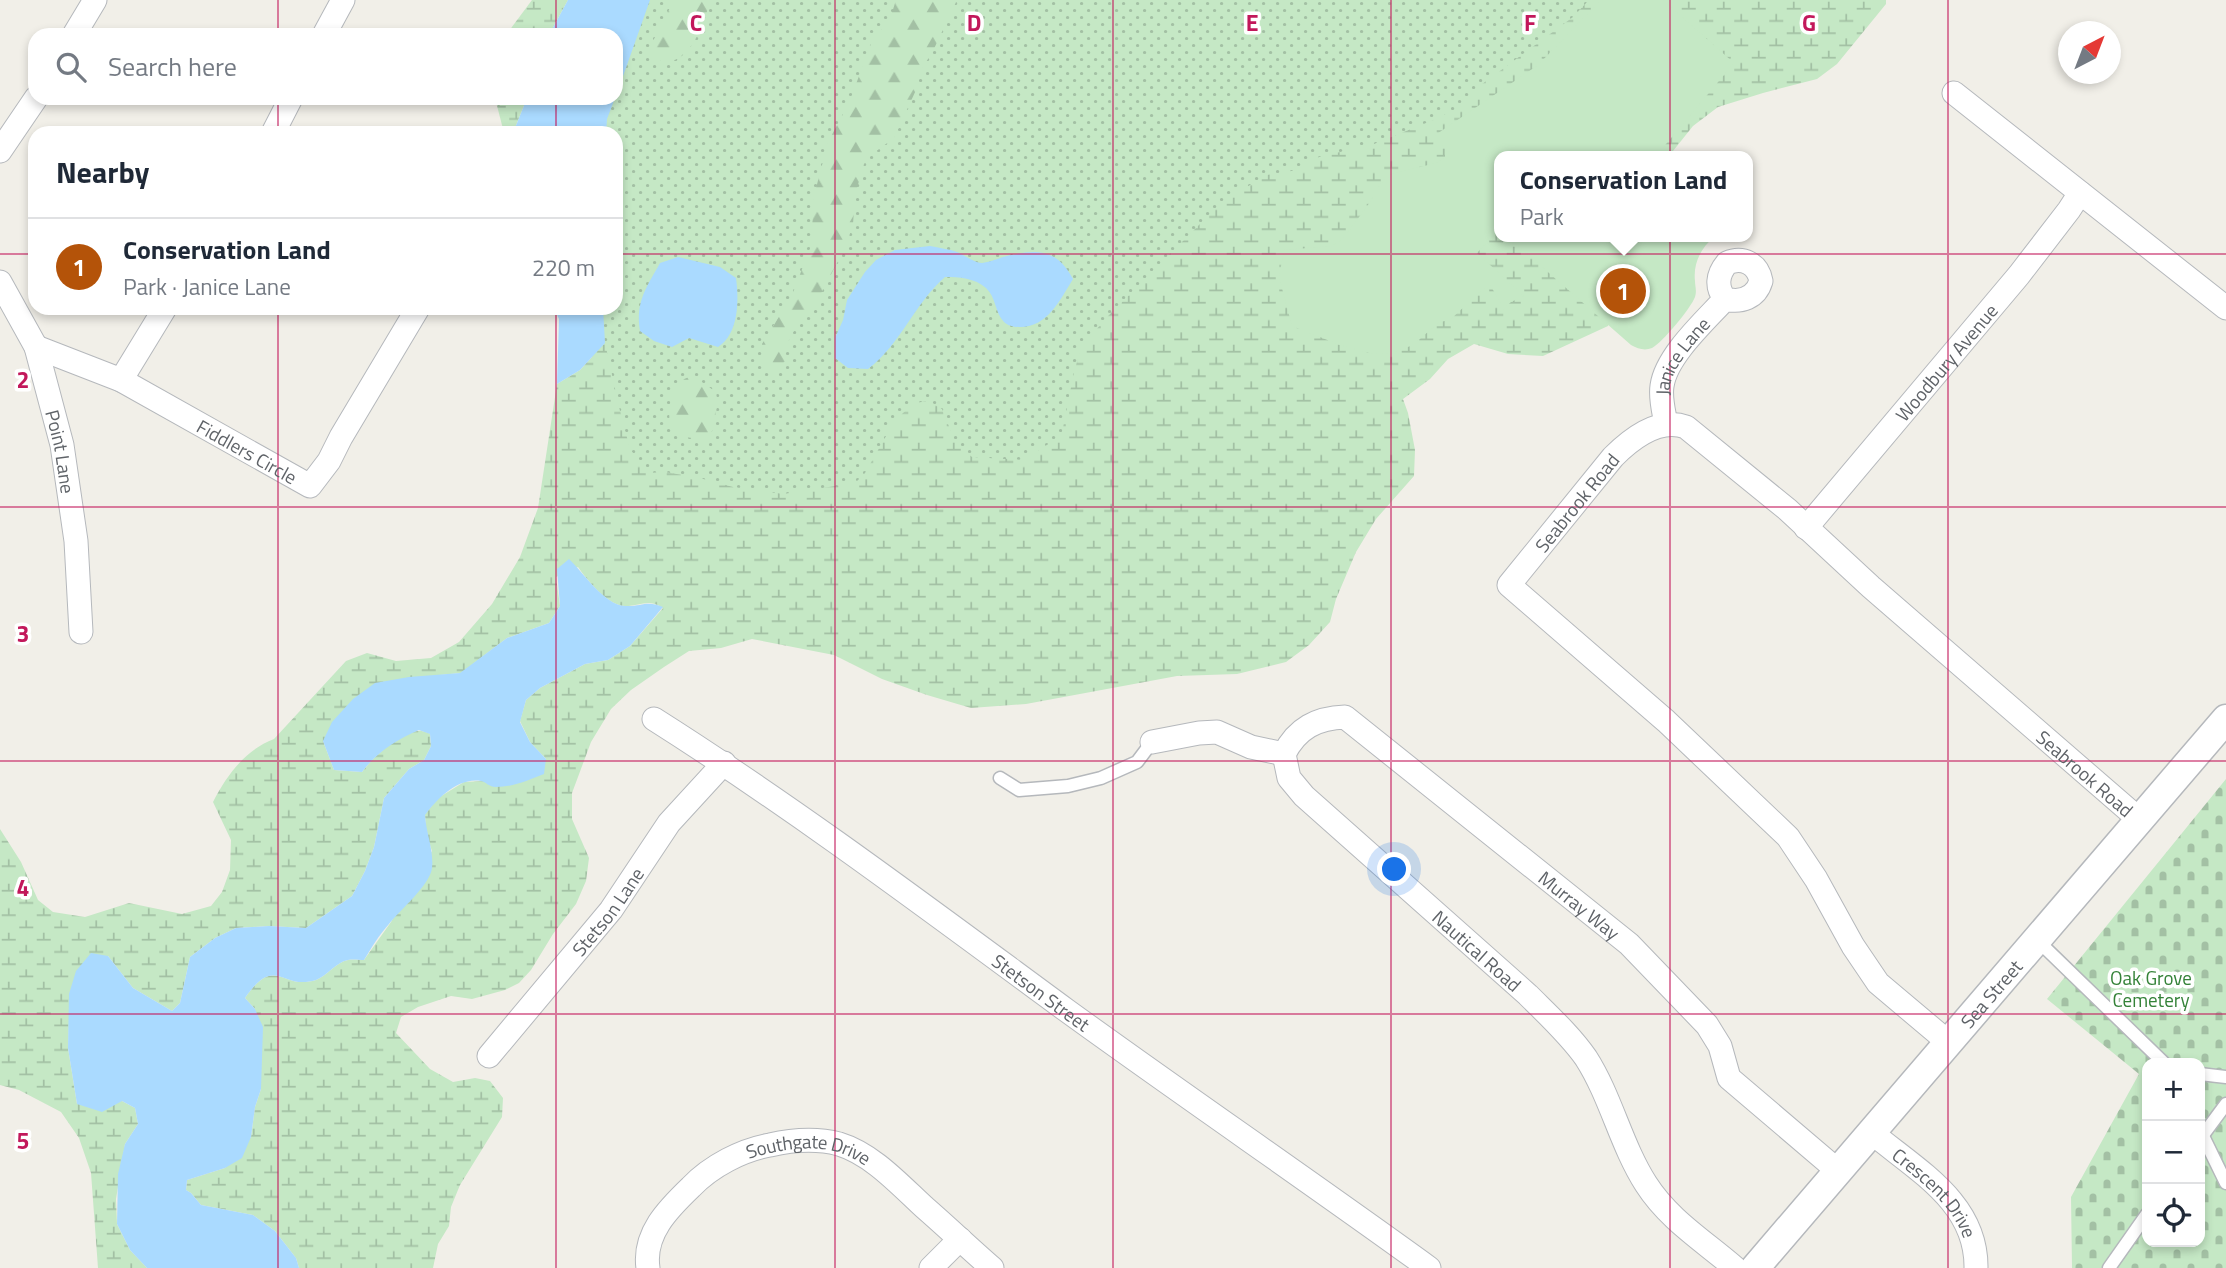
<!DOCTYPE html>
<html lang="en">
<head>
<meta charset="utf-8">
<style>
	:root { --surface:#fff; --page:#f2f2f3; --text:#1f2937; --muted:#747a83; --line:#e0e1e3; --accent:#b45309 }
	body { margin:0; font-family:"Titillium Web",sans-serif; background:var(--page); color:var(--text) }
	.controls { position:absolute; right:21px; bottom:21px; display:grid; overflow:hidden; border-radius:14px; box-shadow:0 4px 10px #0003 }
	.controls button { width:63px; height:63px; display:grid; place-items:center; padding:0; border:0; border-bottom:2px solid var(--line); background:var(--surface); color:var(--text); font:35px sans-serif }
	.compass { position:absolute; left:2058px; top:21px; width:63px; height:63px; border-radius:50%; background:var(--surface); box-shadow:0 4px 10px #0003; rotate:42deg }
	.you { position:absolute; left:1395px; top:870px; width:24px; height:24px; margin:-18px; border:5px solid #fff; border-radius:50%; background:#1a73e8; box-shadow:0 0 0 10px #1a73e833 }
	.badge { display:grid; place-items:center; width:46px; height:46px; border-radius:50%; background:var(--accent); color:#fff; font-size:23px; font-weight:700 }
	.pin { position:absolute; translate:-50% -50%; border:4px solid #fff; box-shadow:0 2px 7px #0006 }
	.popup { position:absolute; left:1494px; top:151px; width:259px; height:91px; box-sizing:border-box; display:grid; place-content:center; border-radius:14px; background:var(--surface); filter:drop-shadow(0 2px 5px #0005); font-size:23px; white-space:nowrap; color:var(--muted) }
	.popup b { font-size:26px; color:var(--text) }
	.popup::after { content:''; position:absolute; left:50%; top:100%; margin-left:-14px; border:14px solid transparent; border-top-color:var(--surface) }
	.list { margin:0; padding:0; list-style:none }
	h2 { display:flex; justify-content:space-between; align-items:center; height:91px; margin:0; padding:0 28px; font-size:30px }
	h2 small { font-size:23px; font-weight:400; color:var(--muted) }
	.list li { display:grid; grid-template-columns:46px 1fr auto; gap:21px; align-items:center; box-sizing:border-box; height:98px; padding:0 28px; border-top:2px solid var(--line) }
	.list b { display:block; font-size:26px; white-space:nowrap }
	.list p { margin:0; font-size:23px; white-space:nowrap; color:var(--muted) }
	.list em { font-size:23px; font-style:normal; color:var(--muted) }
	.icon { flex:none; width:38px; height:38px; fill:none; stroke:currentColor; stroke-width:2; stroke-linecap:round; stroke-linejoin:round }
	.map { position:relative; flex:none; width:2226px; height:1268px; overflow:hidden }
	.search { position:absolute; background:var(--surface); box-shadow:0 4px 10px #0003; left:28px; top:28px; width:595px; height:77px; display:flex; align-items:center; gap:18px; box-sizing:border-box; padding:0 24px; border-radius:21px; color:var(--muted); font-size:26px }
	.panel { position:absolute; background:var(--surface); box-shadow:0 4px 10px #0003; left:28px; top:126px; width:595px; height:189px; border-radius:21px }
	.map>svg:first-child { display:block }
	.grass { fill:url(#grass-dots) }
	.forest { fill:url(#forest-firs) }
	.wetland { fill:url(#wetland-marsh) }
	.cemetery { fill:url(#cemetery-stones); fill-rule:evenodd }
	.park { fill:#c5e8c5 }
	.water { fill:#aadaff }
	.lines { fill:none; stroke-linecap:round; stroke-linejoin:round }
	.service-casing { stroke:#b5b8bc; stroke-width:15 }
	.minor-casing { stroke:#b5b8bc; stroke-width:25 }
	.tertiary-casing { stroke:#b5b8bc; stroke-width:31 }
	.service { stroke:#fff; stroke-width:12 }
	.minor { stroke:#fff; stroke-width:23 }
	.tertiary { stroke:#fff; stroke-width:28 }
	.grid { fill:none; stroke:#c2185b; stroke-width:2; stroke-opacity:0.55 }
	.labels { text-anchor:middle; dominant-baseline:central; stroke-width:7; stroke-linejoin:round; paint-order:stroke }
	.street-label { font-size:19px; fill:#5f6368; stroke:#fff }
	.park-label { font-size:19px; fill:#348238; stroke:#fff }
	.grid-label { font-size:23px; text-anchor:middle; font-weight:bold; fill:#c2185b; stroke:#fff; stroke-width:7; stroke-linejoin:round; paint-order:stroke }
</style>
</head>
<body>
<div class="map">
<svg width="2226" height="1268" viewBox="0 0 2226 1268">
	<defs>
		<pattern id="grass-dots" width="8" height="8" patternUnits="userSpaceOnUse" patternTransform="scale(1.75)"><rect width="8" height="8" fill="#c5e8c5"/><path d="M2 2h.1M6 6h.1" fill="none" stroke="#a3c0a4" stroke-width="1.8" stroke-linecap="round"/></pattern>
		<pattern id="forest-firs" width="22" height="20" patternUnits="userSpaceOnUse" patternTransform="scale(1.75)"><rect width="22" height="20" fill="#c5e8c5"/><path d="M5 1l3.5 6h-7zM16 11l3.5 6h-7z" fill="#a3c0a4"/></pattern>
		<pattern id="wetland-marsh" width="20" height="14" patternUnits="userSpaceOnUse" patternTransform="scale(1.75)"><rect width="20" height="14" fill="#c5e8c5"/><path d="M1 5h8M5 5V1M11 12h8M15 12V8" fill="none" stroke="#a3c0a4"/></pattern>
		<pattern id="cemetery-stones" width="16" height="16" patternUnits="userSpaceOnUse" patternTransform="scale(1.75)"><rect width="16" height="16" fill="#c5e8c5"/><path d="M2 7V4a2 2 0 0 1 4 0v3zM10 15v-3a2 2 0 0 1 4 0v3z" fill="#a3c0a4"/></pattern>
	</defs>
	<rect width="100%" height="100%" fill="#f1efe8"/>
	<polygon class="grass" points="642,0 1601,0 1086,484 572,515 598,308 616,308 616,133 595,133 607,98 616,98 616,48"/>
	<g class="forest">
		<path d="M674,0H711C702,26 688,77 650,57L653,41Z"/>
		<polygon points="896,0 957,0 932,53 922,68 916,90 894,138 871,155 864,164 855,195 853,224 846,246 816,303 797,325 785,348 786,360 777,370 769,372 763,362 762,344 792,295 811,246 814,196 828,142 849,103 872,41 890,19"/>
		<path d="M689,377L696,378L716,392C719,406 714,424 710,438L706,440L678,436L672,433C666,415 669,383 689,377Z"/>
	</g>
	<g class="wetland">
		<polygon points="532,0 568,0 549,35 506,35"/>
		<path d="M1589,0H1886V4L1837,64L1817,79L1763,93L1718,107L1693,126L1669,156H1499V237H1648L1608,326L1543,356L1508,354L1474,344L1448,359L1430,379L1403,399L1408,413L1415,450L1414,476L1376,519L1356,552L1336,599L1330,622L1309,645L1286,662L1237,674L1177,676L1026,704L971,708L927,695L882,679L834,655L752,639L721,648L689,651L664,667L631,690L611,709L591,742L572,793V819L589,858L586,881L576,904L553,934L531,970L519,983L505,990L472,999L451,996L418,1007L401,1017L396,1033L430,1069L453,1082L475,1078L490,1081L503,1098L502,1117L460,1185L451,1207L449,1226L438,1244L433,1268H299L296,1258L275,1231L253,1215L201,1205L191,1193L186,1190L187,1180L225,1168L251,1137L255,1107L261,1089L255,1009L245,998C276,953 281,991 316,980C327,976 336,962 348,960C353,959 359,960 364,960L391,922L432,851L426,833L425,814L438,798L464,782L482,781L546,759L530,742L520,721L526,700L540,688L585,664L608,660L630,646L663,608C647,598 642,606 625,606C608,606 587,580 578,567L556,577L560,606L549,623L507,638L461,673L440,675L323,741L334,770L362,772C372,758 400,732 419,731C420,730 429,733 430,734L431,746L424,760L409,769L384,798L374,847L365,871L352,896L306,928L269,926L236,928L215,938L190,957L180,1003L172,1011L133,988L108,956L69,1023L68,1048L77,1104L122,1101L135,1108L138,1124L125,1144L116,1199L117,1224L130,1250L147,1268H98L91,1173L79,1138L61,1112L19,1090L0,1085V829L21,862L38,900L53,912L85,917L129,903L182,914L211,906L222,892L230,870L231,840L213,802C227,775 245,750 274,739L346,661L367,653L396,661L431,658L459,642L492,604L520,557L538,508L557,384L580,370L605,343L620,411L630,449L648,473L664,472L696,477L733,487L783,494L855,483L865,473L894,422L903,413L914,403L929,401L942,409L956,444L972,457L1023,460L1050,443L1062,433L1074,372L1082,346L1109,315L1223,201L1267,175L1297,170L1319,157L1374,144L1431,121L1464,105L1474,90L1573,17Z"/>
		<polygon points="495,98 527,98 513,133 503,129"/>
	</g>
	<path class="cemetery" d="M2226,779V1268H2072L2071,1197L2139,1074L2047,999ZM2147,1063H2200V1242H2147Z"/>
	<g class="park">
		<polygon points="1601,0 1663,0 1734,63 1656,156 1499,156 1499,229 1477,253 1524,296 1511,302 1499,313 1501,303 1490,285 1482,290 1451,319 1438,323 1413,345 1390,354 1369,353 1340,345 1292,326 1279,277 1284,250 1332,246 1343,239 1370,202 1381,183 1392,174 1436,163 1445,157 1445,147 1437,142 1428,140 1538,65"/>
		<path d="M1508,237H1714C1701,248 1693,263 1695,281C1695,286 1697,291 1695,297C1691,308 1662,343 1652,348C1645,351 1638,349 1631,345Z"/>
	</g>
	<g class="water">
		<polygon points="568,0 650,0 616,96 616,35 549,35"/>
		<polygon points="527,98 615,98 607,119 606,133 513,133"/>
		<path d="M930,246C939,248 949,249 957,252C965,255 974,263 982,263C989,262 997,259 1003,257C1035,249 1056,247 1073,279C1060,300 1047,328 1019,327C1014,327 1008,326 1004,322C995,313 996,297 986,288C975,278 959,277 945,277C914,304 901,344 868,369L848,368L835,358V338L843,320L847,300L865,272L876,260L895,250Z"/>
		<path d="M678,257L720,267L736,278C739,300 739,334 718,347L689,338L672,347L654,341L640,331C635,301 647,287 660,263Z"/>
		<polygon points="554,308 603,308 605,343 580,370 557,384 559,319"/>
		<path d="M569,559C583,572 604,605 625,606C642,607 646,600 663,607L630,646L608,660L585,664L540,688L526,700L520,722L530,742L546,759L544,774C528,780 514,787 496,787C489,787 486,782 481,781C458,777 437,799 425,815C426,833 434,850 432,868C430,885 400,910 389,924C379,935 372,947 364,960C359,960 353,959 348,960C336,962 327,976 316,980C281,991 276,953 245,998L255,1009L263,1027L261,1089L255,1107L251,1137L242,1158L225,1168L187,1180L186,1190L191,1193L201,1205L253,1215L275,1231L296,1258L299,1268H147L130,1250L117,1224L118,1174L125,1144L138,1124L135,1108L122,1101L102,1112L77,1104L68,1048L69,994L76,971L91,953L108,956L133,988L172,1011L180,1003L190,957L215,938L236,928L269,926L306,928L352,896L365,871L374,847L384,798L409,769L424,760L431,746L430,734L419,730C396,740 377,752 362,772L334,770L323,741L332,722L353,699L375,683L409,677L460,673L507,638L549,623L560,606L557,569Z"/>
	</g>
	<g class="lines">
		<defs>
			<g id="service">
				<polyline points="1000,778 1019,790 1068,786 1101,778 1137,762 1152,742"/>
				<polyline points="2036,939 2164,1063"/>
				<polyline points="2200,1074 2226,1077"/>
				<polyline points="2200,1130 2226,1183"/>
				<polyline points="2200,1139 2226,1104"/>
				<polyline points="2109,1268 2147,1214"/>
			</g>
			<g id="minor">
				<polyline points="74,35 95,0"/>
				<polyline points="324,35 343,0"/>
				<polyline points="1954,93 2226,308"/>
				<polyline points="273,133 291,98"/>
				<polyline points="0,151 36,98"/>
				<path id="s1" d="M0,282L36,347L62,445L76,541L81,632"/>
				<path id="s2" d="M36,347L121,380L310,486L329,461L341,437L418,308"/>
				<polyline points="121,380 165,308"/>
				<path id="s3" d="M1666,424C1664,412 1660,399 1662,386C1666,356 1705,321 1725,299C1741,303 1756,298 1761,281C1758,264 1743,256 1727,263C1717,275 1716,287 1725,299"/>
				<path id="s4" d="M1806,528L2019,275L2069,210L2080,193"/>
				<path id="s5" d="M654,719C796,809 930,910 1066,1010C1186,1097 1309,1181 1429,1268"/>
				<polyline points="1152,742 1199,733 1217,732 1251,747 1284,754"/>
				<path id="s6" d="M1284,754C1297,728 1317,718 1345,717L1629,944L1707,1025L1720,1046L1729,1078L1837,1170"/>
				<path id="s7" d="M1284,754L1289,778L1304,796L1528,995C1548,1015 1570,1035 1586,1058C1611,1097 1621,1145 1646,1184C1669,1220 1704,1241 1735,1268"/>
				<path id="s8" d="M1948,1042L1878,983L1853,946L1816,879L1788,837L1666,721L1509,585L1613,457C1631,439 1658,417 1686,427L1788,510L1871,587L2141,821"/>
				<path id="s9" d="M489,1056L611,910L669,823L724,763"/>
				<path id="s10" d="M1871,1132C1916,1170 1977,1202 1976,1268"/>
				<path id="s11" d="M648,1268C643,1234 668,1209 691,1187C711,1166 742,1150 770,1145C792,1140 816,1138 839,1144C872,1154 899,1184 924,1207C947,1227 969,1248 992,1268"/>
				<polyline points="931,1268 960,1239"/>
			</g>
			<g id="tertiary">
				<path id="s12" d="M1755,1268L2226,719"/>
			</g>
		</defs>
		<use href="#service" class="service-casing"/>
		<use href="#minor" class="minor-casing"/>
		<use href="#tertiary" class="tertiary-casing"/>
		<use href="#service" class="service"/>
		<use href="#minor" class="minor"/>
		<use href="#tertiary" class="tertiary"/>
	</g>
	<path class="grid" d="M278,0V35M556,0V35M835,0V1268M1113,0V1268M1391,0V1268M1670,0V1268M1948,0V1268M278,98V133M556,98V133M0,254H35M616,254H2226M278,308V1268M556,308V1268M0,507H2226M0,761H2226M0,1014H2226"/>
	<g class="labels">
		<g class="street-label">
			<text stroke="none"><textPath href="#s3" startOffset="74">Janice Lane</textPath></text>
			<text stroke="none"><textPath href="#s4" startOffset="217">Woodbury Avenue</textPath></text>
			<text stroke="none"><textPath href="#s2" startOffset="236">Fiddlers Circle</textPath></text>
			<text stroke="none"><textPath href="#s1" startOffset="182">Point Lane</textPath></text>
			<text stroke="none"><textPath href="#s8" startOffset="746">Seabrook Road</textPath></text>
			<text stroke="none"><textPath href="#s8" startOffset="1416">Seabrook Road</textPath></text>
			<text stroke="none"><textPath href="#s6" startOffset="376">Murray Way</textPath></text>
			<text stroke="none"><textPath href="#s9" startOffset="187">Stetson Lane</textPath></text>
			<text stroke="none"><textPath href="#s7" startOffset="280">Nautical Road</textPath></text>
			<text stroke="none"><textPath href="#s5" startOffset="474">Stetson Street</textPath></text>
			<text stroke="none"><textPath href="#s12" startOffset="362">Sea Street</textPath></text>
			<text stroke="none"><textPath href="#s11" startOffset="226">Southgate Drive</textPath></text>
			<text stroke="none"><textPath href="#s10" startOffset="89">Crescent Drive</textPath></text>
		</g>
		<g class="park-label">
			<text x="2151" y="977">Oak Grove<tspan x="2151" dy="22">Cemetery</tspan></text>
		</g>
	</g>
	<g class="grid-label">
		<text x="696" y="31">C</text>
		<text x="974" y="31">D</text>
		<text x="1252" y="31">E</text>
		<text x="1530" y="31">F</text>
		<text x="1809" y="31">G</text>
		<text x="23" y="388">2</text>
		<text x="23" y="642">3</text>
		<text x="23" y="896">4</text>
		<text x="23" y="1149">5</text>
	</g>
</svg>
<div class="controls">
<button>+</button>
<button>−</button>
<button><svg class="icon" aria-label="locate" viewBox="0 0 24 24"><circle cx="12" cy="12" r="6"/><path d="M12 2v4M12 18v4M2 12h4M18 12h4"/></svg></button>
</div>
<svg class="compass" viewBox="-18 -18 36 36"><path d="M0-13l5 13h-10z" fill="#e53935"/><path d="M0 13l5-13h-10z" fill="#747a83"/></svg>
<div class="you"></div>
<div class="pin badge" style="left:1623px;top:291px">1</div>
<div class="popup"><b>Conservation Land</b>Park</div>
<div class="search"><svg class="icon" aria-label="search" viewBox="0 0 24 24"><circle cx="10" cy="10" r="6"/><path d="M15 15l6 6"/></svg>Search here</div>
<section class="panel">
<h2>Nearby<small></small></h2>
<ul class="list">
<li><span class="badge">1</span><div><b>Conservation Land</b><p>Park · Janice Lane</p></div><em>220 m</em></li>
</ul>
</section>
</div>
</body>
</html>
